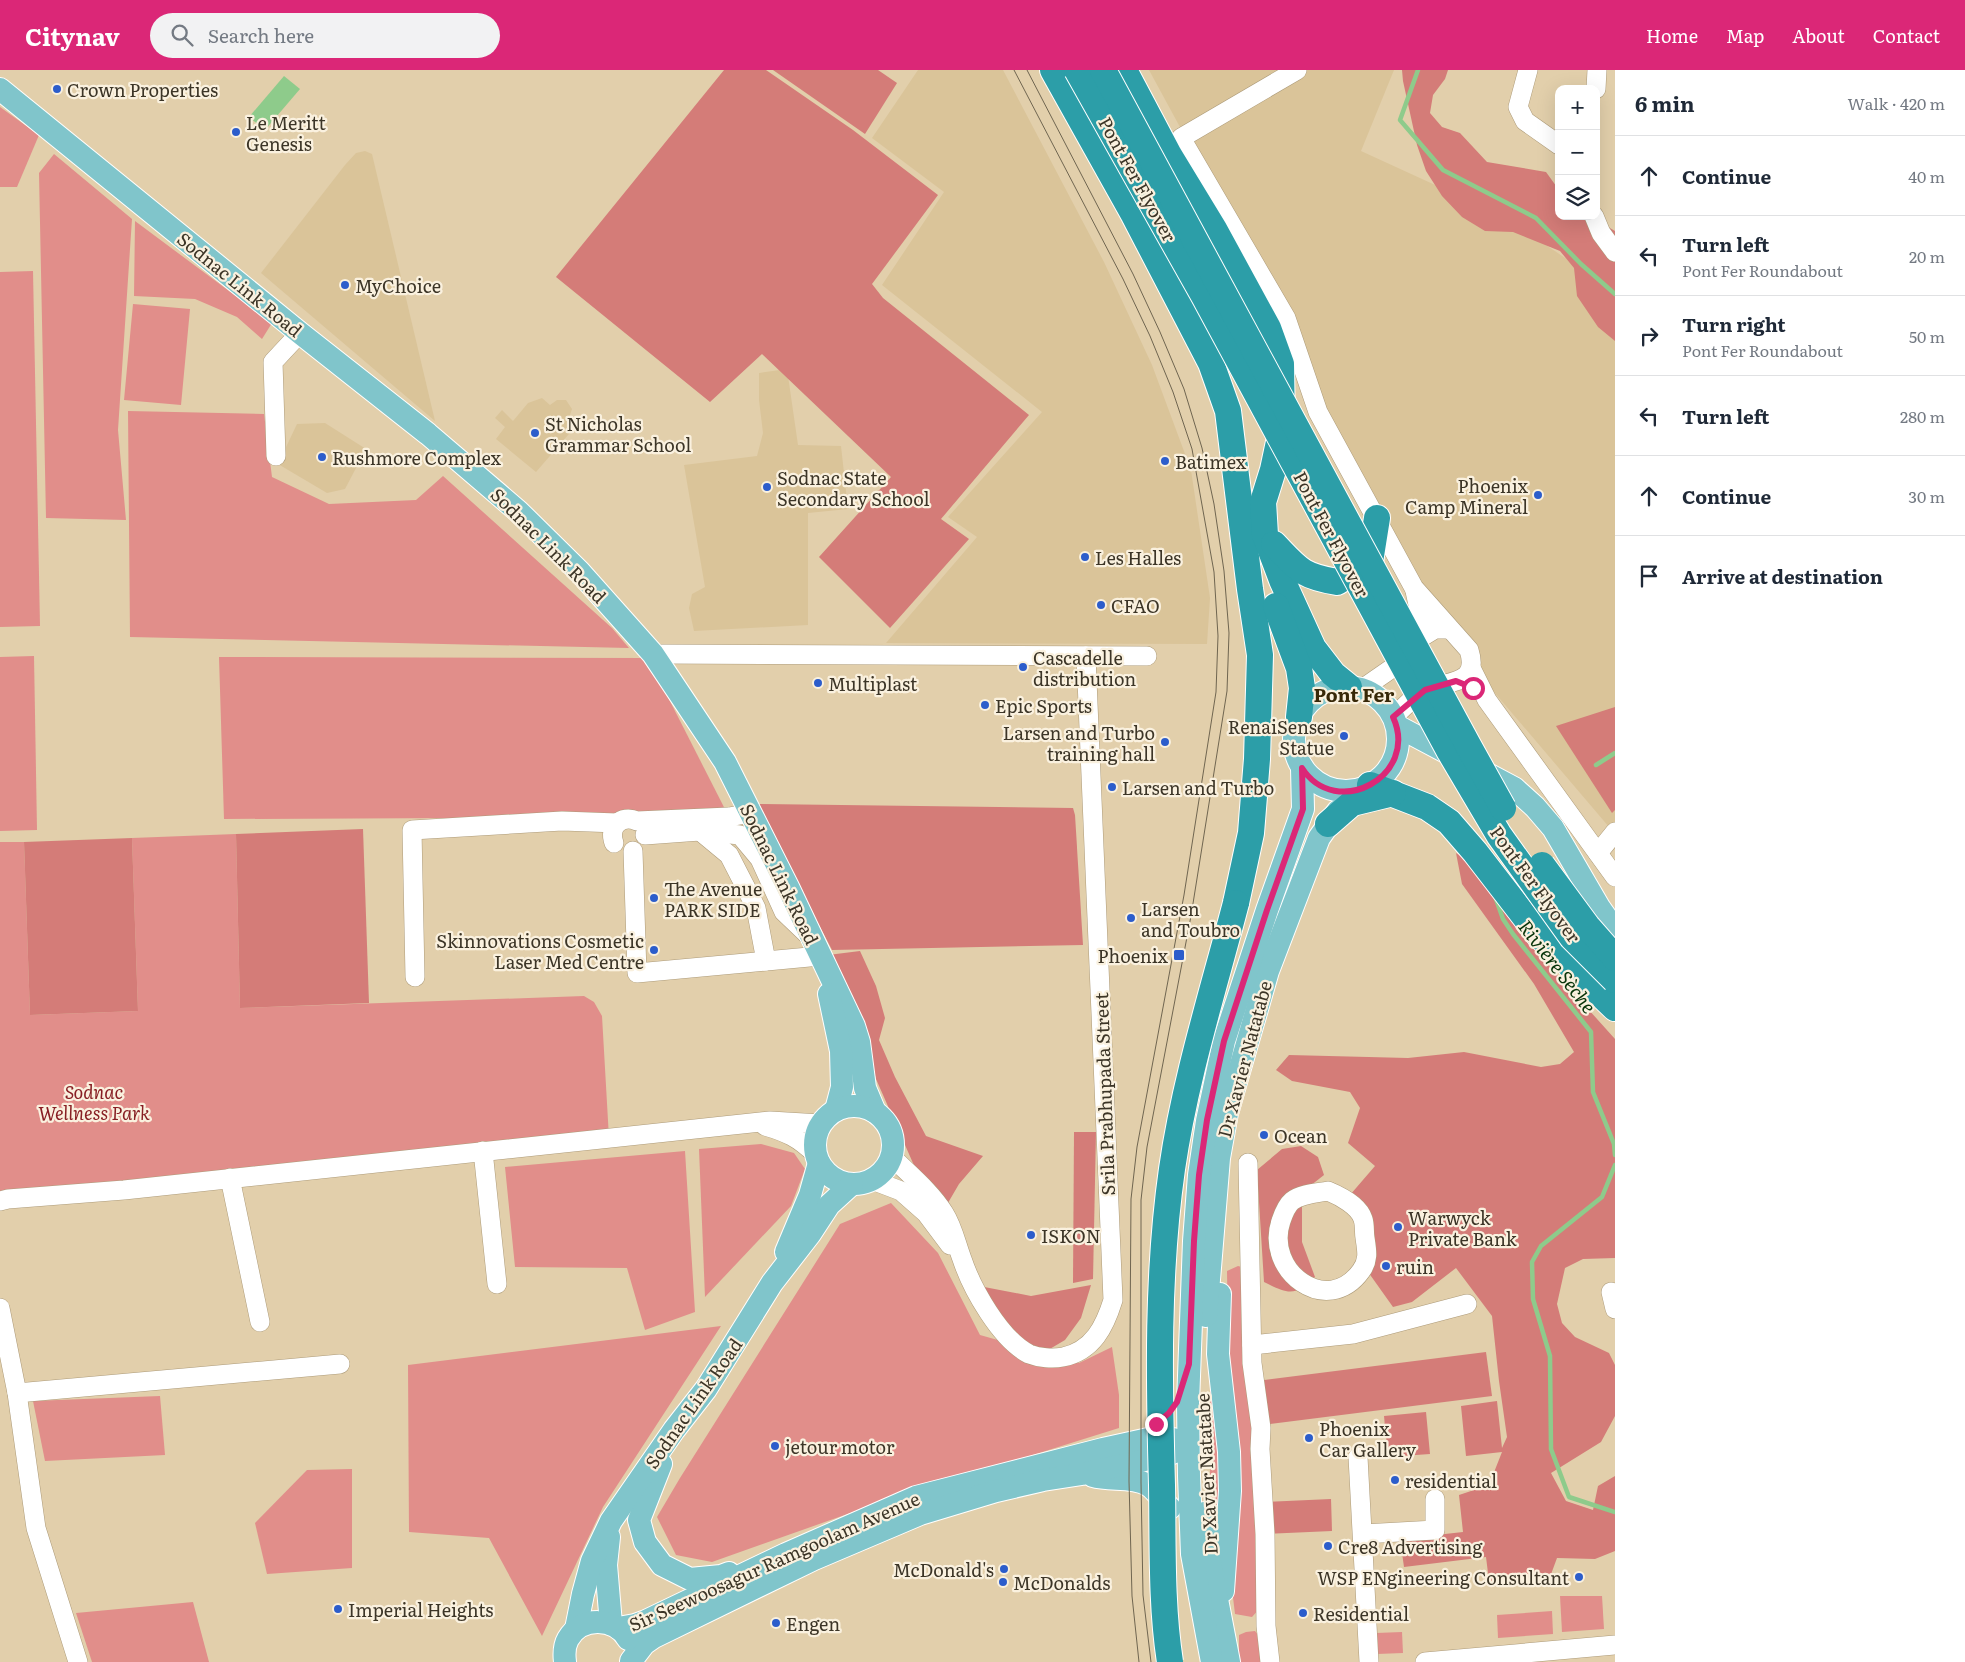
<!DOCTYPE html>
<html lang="en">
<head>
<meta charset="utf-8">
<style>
	:root { --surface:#fff; --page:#f2f2f3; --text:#1f2937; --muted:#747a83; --line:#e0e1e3; --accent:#db2777 }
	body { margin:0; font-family:Literata,serif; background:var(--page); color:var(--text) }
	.controls { position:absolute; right:15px; top:15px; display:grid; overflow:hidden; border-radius:10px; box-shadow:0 5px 20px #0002 }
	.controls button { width:45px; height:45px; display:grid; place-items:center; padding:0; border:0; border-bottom:1px solid var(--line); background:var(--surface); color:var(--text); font:25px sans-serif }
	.stop { position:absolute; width:15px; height:15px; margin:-11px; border:4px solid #db2777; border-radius:50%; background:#fff }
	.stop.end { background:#db2777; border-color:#fff; box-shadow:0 1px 5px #0008 }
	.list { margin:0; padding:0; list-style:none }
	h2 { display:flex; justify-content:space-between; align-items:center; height:65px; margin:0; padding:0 20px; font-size:21px }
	h2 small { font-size:16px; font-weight:400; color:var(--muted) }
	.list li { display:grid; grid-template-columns:32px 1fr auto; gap:15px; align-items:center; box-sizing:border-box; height:80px; padding:0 20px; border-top:1px solid var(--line) }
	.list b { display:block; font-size:19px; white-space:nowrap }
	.list p { margin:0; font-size:16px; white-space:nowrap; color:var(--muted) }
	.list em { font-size:16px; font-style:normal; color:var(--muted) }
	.icon { flex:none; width:28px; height:28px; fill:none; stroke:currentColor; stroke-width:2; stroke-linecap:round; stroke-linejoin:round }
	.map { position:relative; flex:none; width:1615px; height:1592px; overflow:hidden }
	header { display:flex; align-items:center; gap:30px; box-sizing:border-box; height:70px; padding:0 25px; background:var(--accent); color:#fff }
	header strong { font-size:24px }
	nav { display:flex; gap:28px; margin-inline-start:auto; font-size:18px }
	.search { width:350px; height:45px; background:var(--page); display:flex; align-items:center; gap:12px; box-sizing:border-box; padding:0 18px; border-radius:28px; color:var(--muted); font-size:19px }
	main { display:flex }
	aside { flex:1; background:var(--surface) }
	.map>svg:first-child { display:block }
	.built { fill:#dac499 }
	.green { fill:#e18e8a }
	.forest { fill:#d47c78 }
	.water { fill:#8ecb8b }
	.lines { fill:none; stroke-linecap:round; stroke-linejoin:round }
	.stream { stroke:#8ecb8b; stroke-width:4.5 }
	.minor-casing { stroke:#ad9b79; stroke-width:20 }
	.major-casing { stroke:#fff; stroke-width:24 }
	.highway-casing { stroke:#fff; stroke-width:28 }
	.minor { stroke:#fff; stroke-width:19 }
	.major { stroke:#80c5cb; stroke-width:22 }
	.highway { stroke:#2c9ea8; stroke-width:26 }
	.tram { stroke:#6f6550; stroke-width:1 }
	.highway-bridge-casing { stroke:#fff; stroke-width:28; stroke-linecap:butt }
	.highway-bridge { stroke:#2c9ea8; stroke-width:26 }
	.route { stroke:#db2777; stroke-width:6 }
	.poi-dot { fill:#2c5dcb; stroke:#faf1df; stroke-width:2 }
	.labels { text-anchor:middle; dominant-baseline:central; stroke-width:4.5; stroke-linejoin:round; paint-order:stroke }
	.poi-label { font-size:18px; fill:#3c3527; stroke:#faf1df; text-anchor:start }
	.street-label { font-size:18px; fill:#3c3527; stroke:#faf1df }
	.park-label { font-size:18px; font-style:italic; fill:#881f24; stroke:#faf1df }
	.neighbourhood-label { font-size:19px; font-weight:bold; fill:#372808; stroke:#faf1df }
	.water-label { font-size:19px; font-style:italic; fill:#073409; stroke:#faf1df }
</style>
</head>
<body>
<header>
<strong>Citynav</strong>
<div class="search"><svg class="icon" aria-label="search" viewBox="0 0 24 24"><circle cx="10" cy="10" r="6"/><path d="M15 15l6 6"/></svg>Search here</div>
<nav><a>Home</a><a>Map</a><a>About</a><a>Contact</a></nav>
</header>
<main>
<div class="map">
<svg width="1615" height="1592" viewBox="0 0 1615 1592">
	<rect width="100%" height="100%" fill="#e2cfab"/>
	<g class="built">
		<polygon points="918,0 1003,0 1104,192 1152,295 1191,400 1210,528 1207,574 886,573 977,467 948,447 1042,342 882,215 944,122 872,68"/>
		<polygon points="1149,0 1394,0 1361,81 1505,147 1615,222 1615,764 1409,522 1300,278"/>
		<polygon points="365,81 372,84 435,351 261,203 345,95 356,83"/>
		<polygon points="787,299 798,375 841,376 848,439 808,443 808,555 694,561 689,538 692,524 705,517 684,395 757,386 763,363 759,330 759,303"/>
		<polygon points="542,328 550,335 557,330 566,330 572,339 568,351 575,357 536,402 496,369 505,357 495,348 502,340 513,351 528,333"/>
		<polygon points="325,353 366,379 345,419 327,423 278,394 297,354"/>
	</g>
	<g class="green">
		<polygon points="0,37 39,65 17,117 0,117"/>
		<polygon points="54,84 132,149 118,360 126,450 46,448 39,103"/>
		<polygon points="135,151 272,253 262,269 237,247 195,229 134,226"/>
		<polygon points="33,201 40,556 0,557 0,202"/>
		<polygon points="133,234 190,239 181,335 124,330"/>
		<polygon points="128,341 264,344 272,407 329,434 416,430 443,406 612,558 629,578 130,567"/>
		<polygon points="34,586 37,760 0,761 0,587"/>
		<polygon points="219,587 648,588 729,747 224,749"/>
		<polygon points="236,764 240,938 584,926 594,932 602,946 609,1068 0,1129 0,772 24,772 30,945 138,941 132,768"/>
		<polygon points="761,1074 794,1083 805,1099 791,1136 705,1227 699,1079"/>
		<polygon points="685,1081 695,1242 645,1260 627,1198 515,1197 505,1097"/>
		<polygon points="891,1133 938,1183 980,1265 1079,1293 1112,1277 1119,1325 1119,1358 870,1436 712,1492 676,1485 657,1447 680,1408 840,1154"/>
		<polygon points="1238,1196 1249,1199 1242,1272 1252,1331 1260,1538 1252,1547 1235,1544 1232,1519 1227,1201"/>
		<polygon points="721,1256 603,1437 542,1566 489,1468 409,1462 408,1295"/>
		<polygon points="1210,1274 1224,1355 1220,1522 1210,1403"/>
		<polygon points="160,1326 165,1385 45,1391 33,1331"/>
		<polygon points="352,1399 352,1498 267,1504 255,1453 307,1400"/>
		<polygon points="1560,1526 1602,1526 1604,1559 1562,1562"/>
		<polygon points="193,1532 209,1592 92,1592 76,1543"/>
		<polygon points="1552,1541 1553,1564 1498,1568 1497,1545"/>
		<polygon points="1255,1561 1258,1565 1264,1592 1239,1592 1239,1565 1246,1562"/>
		<polygon points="1402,1562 1403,1583 1377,1584 1376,1563"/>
	</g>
	<g class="forest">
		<polygon points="724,0 766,0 853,60 938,125 872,214 883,228 1029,345 941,449 969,469 890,558 819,487 891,407 762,284 710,332 556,207"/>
		<polygon points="773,0 878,0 897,13 865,64"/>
		<polygon points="1402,0 1448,0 1445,9 1433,25 1430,43 1442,57 1460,63 1487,92 1546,102 1559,120 1559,146 1589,146 1615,161 1615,271 1598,257 1577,226 1574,198 1560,181 1513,162 1485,161 1462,147 1442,126 1426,101 1417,75 1403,11"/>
		<polygon points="1615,637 1615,740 1612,743 1556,656"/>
		<polygon points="756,734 1073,738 1075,745 1083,875 832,880"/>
		<polygon points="363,759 369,933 240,938 236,764"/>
		<polygon points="132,768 138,941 30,945 24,772"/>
		<polygon points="1456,783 1474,794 1544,890 1615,969 1615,1188 1583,1189 1565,1198 1557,1234 1562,1253 1575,1267 1609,1283 1615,1295 1615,1346 1601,1372 1551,1403 1566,1431 1593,1440 1598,1416 1615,1406 1615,1481 1595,1489 1557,1488 1550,1507 1489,1511 1486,1487 1404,1497 1400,1469 1463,1462 1459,1425 1489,1415 1502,1382 1466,1386 1461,1336 1497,1331 1502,1378 1507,1367 1499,1311 1492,1246 1456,1198 1412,1232 1393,1237 1361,1192 1350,1125 1375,1096 1348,1073 1360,1038 1350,1022 1292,1011 1276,1000 1289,985 1408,988 1464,982 1541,997 1560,994 1574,982 1534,914 1462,814"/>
		<polygon points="860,881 876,916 885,948 879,970 895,1007 926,1066 983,1086 959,1114 938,1150 876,1009 862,961 828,885"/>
		<polygon points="1074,1062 1096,1062 1093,1209 1073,1213"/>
		<path d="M1301,1076L1318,1087L1324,1105L1310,1116L1302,1132V1172L1315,1207C1295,1227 1288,1224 1264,1212L1257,1100L1282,1079Z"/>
		<polygon points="1091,1215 1081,1248 1065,1270 1043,1283 1013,1268 979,1216 1031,1226"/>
		<polygon points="1486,1282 1492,1326 1263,1355 1257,1311"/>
		<polygon points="1426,1342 1430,1384 1388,1387 1384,1346"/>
		<polygon points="1331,1429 1332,1461 1265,1464 1264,1432"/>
	</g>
	<polygon class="water" points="284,6 300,19 265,60 249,47"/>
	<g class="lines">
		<g class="stream">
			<polyline points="1418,0 1400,50 1443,100 1536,148 1581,194 1615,224"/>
			<polyline points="1596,695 1615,683"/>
			<polyline points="1496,829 1503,849 1513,864 1591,962 1593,1022 1614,1074 1615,1085"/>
			<polyline points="1615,1095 1602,1127 1541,1176 1532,1192 1533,1229 1550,1286 1551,1379 1569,1427 1615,1442"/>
		</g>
		<defs>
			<g id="minor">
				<path d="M1297,0L1181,68L1286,248L1318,342L1414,518L1469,580C1480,615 1449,610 1426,620C1414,625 1403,639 1393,647"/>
				<polyline points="1528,0 1518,37 1525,51 1559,75"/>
				<polyline points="1596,19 1597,0"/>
				<polyline points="1594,146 1601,163 1615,182"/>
				<polyline points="276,386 273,292 300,263"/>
				<polyline points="1415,521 1422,553 1422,567"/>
				<polyline points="653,584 1147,586"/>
				<polyline points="1471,598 1487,630 1615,807"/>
				<polyline points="1362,619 1398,594 1422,567 1435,559 1449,559"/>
				<polyline points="700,761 729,785 746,818 756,838 766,891"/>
				<polyline points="645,765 700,761 740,765 760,789 784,842 807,864"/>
				<path d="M614,773C608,757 621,744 637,751L729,747L751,743"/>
				<polyline points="633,781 637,903 820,886"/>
				<polyline points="1598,783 1615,762"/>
				<polyline points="415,907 412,760 562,751 617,753"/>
				<path d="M765,1056C786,1062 799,1068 815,1084"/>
				<polyline points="483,1081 497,1214"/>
				<path d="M892,1087C909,1104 931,1122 944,1143C953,1157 956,1173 962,1189C972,1219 1000,1269 1029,1284C1039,1288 1053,1289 1063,1287C1093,1281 1105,1256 1113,1230L1086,586"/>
				<polyline points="1248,1093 1252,1293 1261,1358 1260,1379 1265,1464 1266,1556 1270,1592"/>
				<polyline points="230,1108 260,1252"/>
				<polyline points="872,1110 901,1121 926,1143 950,1175"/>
				<path d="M1328,1121C1340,1126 1359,1136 1363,1149C1365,1155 1364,1162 1365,1168C1367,1181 1369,1190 1361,1201C1327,1248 1264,1201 1281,1151C1283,1145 1286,1136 1292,1131C1301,1124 1317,1123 1328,1121Z"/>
				<polyline points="0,1131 8,1129 124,1120 770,1051 821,1054"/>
				<polyline points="1611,1222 1615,1239"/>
				<polyline points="0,1238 17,1323 36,1458 78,1592"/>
				<polyline points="1252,1275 1353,1264 1467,1234"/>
				<polyline points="17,1323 340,1294"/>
				<polyline points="1358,1387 1369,1592"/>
				<polyline points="1363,1464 1435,1460 1435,1429"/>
				<polyline points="1425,1592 1615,1575"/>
			</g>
			<g id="major">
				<polyline points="0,19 300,263 428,364 518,441 579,501 653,584 725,692 788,817 854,956 859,972 865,1018 875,1042"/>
				<circle cx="1346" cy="669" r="52"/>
				<polyline points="1397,656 1514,718 1535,737 1553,758 1599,837 1615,860"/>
				<polyline points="829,924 841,981 842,1017 836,1040"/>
				<circle cx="854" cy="1075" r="39"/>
				<polyline points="786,1182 810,1125 819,1093"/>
				<polyline points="1220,1224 1218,1284 1229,1382 1230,1421 1223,1521"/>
				<polyline points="1206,1246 1219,1088 1227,1043 1268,901 1319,768 1338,741"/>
				<polyline points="661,1394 639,1450 645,1472 662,1495 690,1509 721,1506 729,1503"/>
				<path d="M1093,1406C1110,1411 1133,1406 1148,1415C1156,1420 1163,1431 1170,1438"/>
				<polyline points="1205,1443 1208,1482 1229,1592"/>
				<polyline points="609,1467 606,1495 611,1554"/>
				<polyline points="618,1558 635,1555 646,1551 786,1484 916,1427 1103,1379 1153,1368 1168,1368 1177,1370"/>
				<polyline points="576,1559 583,1524 592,1491 611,1451 674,1360 706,1319 772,1213 810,1164 829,1135 852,1114"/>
				<polyline points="631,1591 644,1574 654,1567 814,1489 920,1444 996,1421 1043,1410 1082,1404 1167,1385 1177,1381"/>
				<path d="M565,1592C564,1584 564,1576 568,1569C581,1546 615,1547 628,1569"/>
				<polyline points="1212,1592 1192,1484 1189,1406 1188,1333 1194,1171 1199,1105 1207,1051 1224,971 1267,840 1303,739 1302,698"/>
			</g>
			<g id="highway">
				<polyline points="1053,0 1134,145 1211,293 1228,341 1250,519 1260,585 1257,689 1251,763 1236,833"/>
				<polyline points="1124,0 1169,85 1214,159 1268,258 1281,294 1282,358 1273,400 1263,432 1265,465 1282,510 1313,578 1333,604 1349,617"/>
				<path d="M1274,474C1298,499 1301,506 1337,512L1370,492L1377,448"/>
				<polyline points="1276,536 1299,598 1302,618 1299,647"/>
				<polyline points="1370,715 1427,737 1449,752 1475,782 1539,865 1615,938"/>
				<polyline points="1328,754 1352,733 1393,723"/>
			</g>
		</defs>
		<use href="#minor" class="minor-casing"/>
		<use href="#major" class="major-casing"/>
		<use href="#highway" class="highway-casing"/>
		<use href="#minor" class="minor"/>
		<use href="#major" class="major"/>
		<use href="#highway" class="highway"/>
		<g class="tram">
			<polyline points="1014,0 1123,209 1150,266 1173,322 1192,379 1214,502 1218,566 1216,622 1184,825 1137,1077 1131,1129 1129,1411 1132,1526 1139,1592"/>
			<polyline points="1027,0 1133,204 1160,262 1184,319 1202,378 1214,434 1224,501 1229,563 1227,621 1191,846 1147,1077 1141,1130 1141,1412 1143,1525 1151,1592"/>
		</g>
		<defs>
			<g id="highway-bridge">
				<polyline points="1077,0 1204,226 1450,682 1499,765 1572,867 1615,910"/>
				<polyline points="1103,0 1469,677 1503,738"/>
				<polyline points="1542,795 1587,856 1615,888"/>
				<path d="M1170,1592C1161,1534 1163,1474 1162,1415C1159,1310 1157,1204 1172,1099C1185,1009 1213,921 1236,833"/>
			</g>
		</defs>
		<use href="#highway-bridge" class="highway-bridge-casing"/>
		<use href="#highway-bridge" class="highway-bridge"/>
	</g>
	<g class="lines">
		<path class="route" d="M1156,1354L1169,1343L1177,1332L1189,1294L1194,1171L1199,1105L1207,1050L1224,971L1267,840L1303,739L1302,698C1336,751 1420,706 1393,647L1425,620L1456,611L1473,618"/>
	</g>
	<g class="poi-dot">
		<circle cx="57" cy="19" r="5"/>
		<circle cx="236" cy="62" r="5"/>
		<circle cx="345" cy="215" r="5"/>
		<circle cx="535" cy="363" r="5"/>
		<circle cx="322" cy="387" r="5"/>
		<circle cx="1165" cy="391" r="5"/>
		<circle cx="767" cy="417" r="5"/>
		<circle cx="1538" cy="425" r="5"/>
		<circle cx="1085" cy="487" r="5"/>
		<circle cx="1101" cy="535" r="5"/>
		<circle cx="1023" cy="597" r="5"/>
		<circle cx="818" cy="613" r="5"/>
		<circle cx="985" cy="635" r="5"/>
		<circle cx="1344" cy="666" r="5"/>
		<circle cx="1165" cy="672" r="5"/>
		<circle cx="1112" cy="717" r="5"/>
		<circle cx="654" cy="828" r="5"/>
		<circle cx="1131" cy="848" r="5"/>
		<circle cx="654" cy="880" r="5"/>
		<rect x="1173" y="879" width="12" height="12" rx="2.5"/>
		<circle cx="1264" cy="1065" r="5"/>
		<circle cx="1398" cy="1157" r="5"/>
		<circle cx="1031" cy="1165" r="5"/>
		<circle cx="1386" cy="1196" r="5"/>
		<circle cx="1309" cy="1368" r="5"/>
		<circle cx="775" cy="1376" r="5"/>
		<circle cx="1395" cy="1410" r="5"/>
		<circle cx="1328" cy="1476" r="5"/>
		<circle cx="1004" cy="1499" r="5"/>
		<circle cx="1579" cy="1507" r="5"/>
		<circle cx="1003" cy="1512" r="5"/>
		<circle cx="338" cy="1539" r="5"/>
		<circle cx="1303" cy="1543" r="5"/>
		<circle cx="776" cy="1553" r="5"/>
	</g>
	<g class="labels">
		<g class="poi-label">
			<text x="67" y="19">Crown Properties</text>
			<text x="246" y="52">Le Meritt<tspan x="246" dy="21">Genesis</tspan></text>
			<text x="355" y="215">MyChoice</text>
			<text x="545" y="353">St Nicholas<tspan x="545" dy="21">Grammar School</tspan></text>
			<text x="332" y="387">Rushmore Complex</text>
			<text x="1175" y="391">Batimex</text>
			<text x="777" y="407">Sodnac State<tspan x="777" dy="21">Secondary School</tspan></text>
			<text x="1528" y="415" text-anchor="end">Phoenix<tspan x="1528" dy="21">Camp Mineral</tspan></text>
			<text x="1095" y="487">Les Halles</text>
			<text x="1111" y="535">CFAO</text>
			<text x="1033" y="587">Cascadelle<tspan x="1033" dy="21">distribution</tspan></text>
			<text x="828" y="613">Multiplast</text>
			<text x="995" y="635">Epic Sports</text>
			<text x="1334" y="656" text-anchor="end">RenaiSenses<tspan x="1334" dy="21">Statue</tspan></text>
			<text x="1155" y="662" text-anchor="end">Larsen and Turbo<tspan x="1155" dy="21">training hall</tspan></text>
			<text x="1122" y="717">Larsen and Turbo</text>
			<text x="664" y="818">The Avenue<tspan x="664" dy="21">PARK SIDE</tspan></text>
			<text x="1141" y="838">Larsen<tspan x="1141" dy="21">and Toubro</tspan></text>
			<text x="644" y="870" text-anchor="end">Skinnovations Cosmetic<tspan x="644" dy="21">Laser Med Centre</tspan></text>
			<text x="1168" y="885" text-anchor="end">Phoenix</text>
			<text x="1274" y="1065">Ocean</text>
			<text x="1408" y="1147">Warwyck<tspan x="1408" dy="21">Private Bank</tspan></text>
			<text x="1041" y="1165">ISKON</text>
			<text x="1396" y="1196">ruin</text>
			<text x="1319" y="1358">Phoenix<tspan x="1319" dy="21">Car Gallery</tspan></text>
			<text x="785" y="1376">jetour motor</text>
			<text x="1405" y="1410">residential</text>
			<text x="1338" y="1476">Cre8 Advertising</text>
			<text x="994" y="1499" text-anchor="end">McDonald's</text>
			<text x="1569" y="1507" text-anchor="end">WSP ENgineering Consultant</text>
			<text x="1013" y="1512">McDonalds</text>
			<text x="348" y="1539">Imperial Heights</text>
			<text x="1313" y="1543">Residential</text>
			<text x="786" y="1553">Engen</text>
		</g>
		<g class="street-label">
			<text transform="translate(1138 109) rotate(61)">Pont Fer Flyover</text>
			<text transform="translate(240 214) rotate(39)">Sodnac Link Road</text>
			<text transform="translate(1332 464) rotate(62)">Pont Fer Flyover</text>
			<text transform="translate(549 475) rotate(45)">Sodnac Link Road</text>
			<text transform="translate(780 804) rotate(64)">Sodnac Link Road</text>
			<text transform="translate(1536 814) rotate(54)">Pont Fer Flyover</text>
			<text transform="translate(1244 989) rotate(-75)">Dr Xavier Natatabe</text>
			<text transform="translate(1104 1024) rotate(-92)">Srila Prabhupada Street</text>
			<text transform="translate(693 1333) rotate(-55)">Sodnac Link Road</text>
			<text transform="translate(1206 1404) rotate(-93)">Dr Xavier Natatabe</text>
			<text transform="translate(774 1491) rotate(-24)">Sir Seewoosagur Ramgoolam Avenue</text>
		</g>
		<g class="park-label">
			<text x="94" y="1021">Sodnac<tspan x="94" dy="21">Wellness Park</tspan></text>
		</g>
		<g class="neighbourhood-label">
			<text x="1354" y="624">Pont Fer</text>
		</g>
		<g class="water-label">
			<text transform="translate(1558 896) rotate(52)">Rivière Sèche</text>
		</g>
	</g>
</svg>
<div class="controls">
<button>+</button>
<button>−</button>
<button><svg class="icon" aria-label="layers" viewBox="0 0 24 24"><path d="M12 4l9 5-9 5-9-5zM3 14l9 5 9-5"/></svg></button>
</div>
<div class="stop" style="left:1473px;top:618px"></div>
<div class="stop end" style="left:1156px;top:1354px"></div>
</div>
<aside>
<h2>6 min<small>Walk · 420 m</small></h2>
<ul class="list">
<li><svg class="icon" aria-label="ahead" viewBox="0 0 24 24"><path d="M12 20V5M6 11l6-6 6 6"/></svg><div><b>Continue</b></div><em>40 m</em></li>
<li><svg class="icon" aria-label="left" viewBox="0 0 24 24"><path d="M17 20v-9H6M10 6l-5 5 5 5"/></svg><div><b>Turn left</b><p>Pont Fer Roundabout</p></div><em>20 m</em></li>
<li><svg class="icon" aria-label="right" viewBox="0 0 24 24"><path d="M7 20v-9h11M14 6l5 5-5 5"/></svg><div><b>Turn right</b><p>Pont Fer Roundabout</p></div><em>50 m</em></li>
<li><svg class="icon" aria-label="left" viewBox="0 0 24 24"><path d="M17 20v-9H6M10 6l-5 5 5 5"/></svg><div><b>Turn left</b></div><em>280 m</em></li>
<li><svg class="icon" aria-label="ahead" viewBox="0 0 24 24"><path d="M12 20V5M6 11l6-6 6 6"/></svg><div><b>Continue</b></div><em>30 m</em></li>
<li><svg class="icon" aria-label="arrive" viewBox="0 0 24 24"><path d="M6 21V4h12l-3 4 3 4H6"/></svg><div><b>Arrive at destination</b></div></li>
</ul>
</aside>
</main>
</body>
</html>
